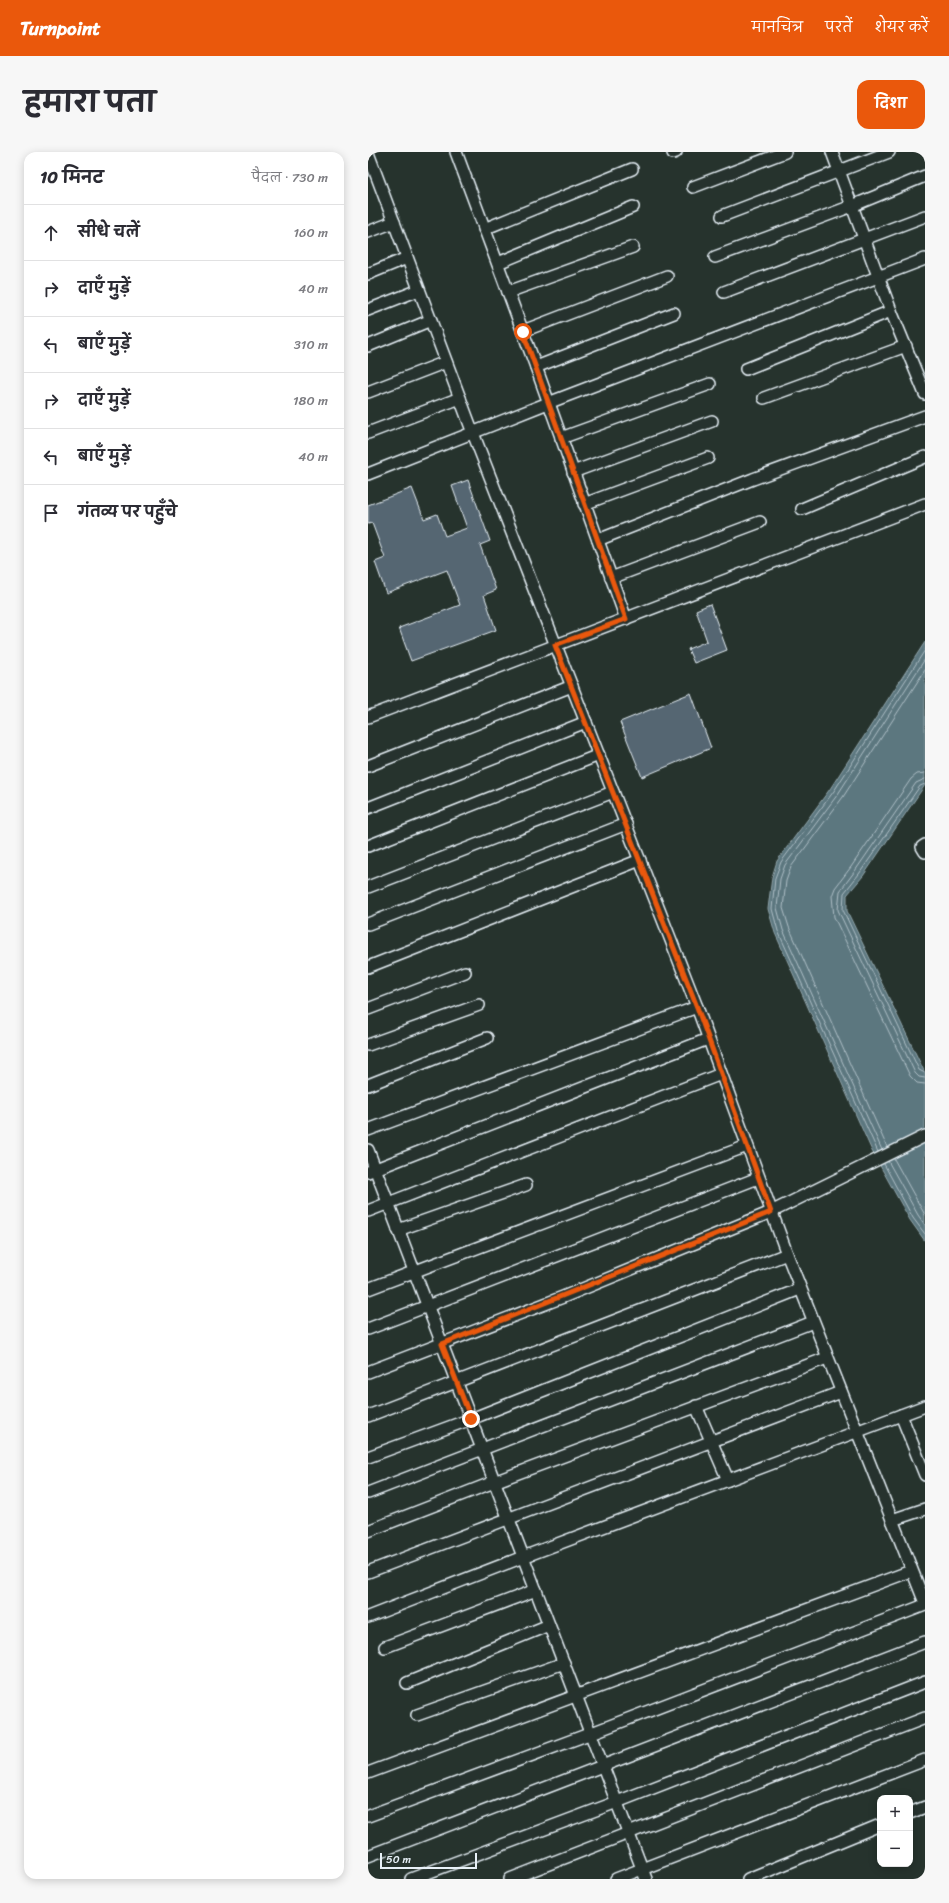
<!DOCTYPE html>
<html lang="hi">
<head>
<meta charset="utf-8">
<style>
	:root { --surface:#fff; --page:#f7f7f7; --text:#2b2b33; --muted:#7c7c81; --line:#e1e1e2; --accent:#ea580c }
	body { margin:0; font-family:Sriracha,"Playpen Sans Deva",sans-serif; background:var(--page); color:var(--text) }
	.controls { position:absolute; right:12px; bottom:12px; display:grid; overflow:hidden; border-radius:8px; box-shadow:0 2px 10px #0003 }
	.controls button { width:36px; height:36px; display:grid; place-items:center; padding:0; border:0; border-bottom:1px solid var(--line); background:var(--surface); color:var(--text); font:20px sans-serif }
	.scale { position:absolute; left:12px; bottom:10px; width:97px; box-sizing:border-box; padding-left:4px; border:2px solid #e8f1f8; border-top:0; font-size:11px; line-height:14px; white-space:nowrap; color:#e8f1f8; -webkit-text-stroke:3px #26332d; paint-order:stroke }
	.stop { position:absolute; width:12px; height:12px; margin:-9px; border:3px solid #ea580c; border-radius:50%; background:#fff }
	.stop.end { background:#ea580c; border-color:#fff; box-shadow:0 1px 4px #0008 }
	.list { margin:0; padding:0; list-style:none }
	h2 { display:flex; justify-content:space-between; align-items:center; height:52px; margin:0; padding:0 16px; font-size:17px }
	h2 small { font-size:13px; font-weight:400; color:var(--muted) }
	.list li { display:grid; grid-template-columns:26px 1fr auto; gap:12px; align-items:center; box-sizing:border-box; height:56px; padding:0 16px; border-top:1px solid var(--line) }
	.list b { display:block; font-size:15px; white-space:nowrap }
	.list em { font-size:13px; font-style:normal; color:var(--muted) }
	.icon { flex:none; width:22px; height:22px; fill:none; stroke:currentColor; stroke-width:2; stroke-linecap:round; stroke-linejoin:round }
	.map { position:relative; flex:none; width:557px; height:1727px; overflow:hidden; border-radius:12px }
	header { display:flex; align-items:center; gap:24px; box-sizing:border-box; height:56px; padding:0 20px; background:var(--accent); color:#fff }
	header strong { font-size:19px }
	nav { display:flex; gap:22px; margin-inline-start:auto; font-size:14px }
	.intro { display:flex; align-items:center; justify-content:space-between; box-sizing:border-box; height:96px; padding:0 24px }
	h1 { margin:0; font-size:28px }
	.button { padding:10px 18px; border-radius:12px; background:var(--accent); color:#fff; font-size:14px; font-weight:700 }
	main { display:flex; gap:24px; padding:0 24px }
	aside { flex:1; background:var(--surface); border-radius:12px; box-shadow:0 2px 10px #0003 }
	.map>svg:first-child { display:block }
	.water { fill:#5c777f; stroke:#94a8af }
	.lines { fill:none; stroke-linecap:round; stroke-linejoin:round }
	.shore { stroke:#b0c0c8; stroke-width:1 }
	.building { fill:#556672; stroke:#e8f1f8 }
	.minor-casing { stroke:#e8f1f8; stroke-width:14 }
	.minor { stroke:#26332d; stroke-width:11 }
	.route { stroke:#ea580c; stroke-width:5 }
</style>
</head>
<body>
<header>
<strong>Turnpoint</strong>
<nav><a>मानचित्र</a><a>परतें</a><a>शेयर करें</a></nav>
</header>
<div class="intro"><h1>हमारा पता</h1><a class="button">दिशा</a></div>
<main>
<aside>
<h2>10 मिनट<small>पैदल · 730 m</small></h2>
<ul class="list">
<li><svg class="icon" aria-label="ahead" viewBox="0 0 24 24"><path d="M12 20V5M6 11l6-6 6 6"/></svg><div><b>सीधे चलें</b></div><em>160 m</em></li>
<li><svg class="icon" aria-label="right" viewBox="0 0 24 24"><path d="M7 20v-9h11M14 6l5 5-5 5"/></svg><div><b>दाएँ मुड़ें</b></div><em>40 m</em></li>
<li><svg class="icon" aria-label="left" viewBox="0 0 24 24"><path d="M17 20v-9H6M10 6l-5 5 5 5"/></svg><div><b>बाएँ मुड़ें</b></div><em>310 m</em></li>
<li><svg class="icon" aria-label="right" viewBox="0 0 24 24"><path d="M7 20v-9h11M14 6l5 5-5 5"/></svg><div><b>दाएँ मुड़ें</b></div><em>180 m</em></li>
<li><svg class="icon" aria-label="left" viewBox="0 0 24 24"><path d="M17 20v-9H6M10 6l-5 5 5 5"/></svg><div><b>बाएँ मुड़ें</b></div><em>40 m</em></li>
<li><svg class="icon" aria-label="arrive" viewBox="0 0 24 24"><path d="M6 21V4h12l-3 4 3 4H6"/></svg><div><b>गंतव्य पर पहुँचे</b></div></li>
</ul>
</aside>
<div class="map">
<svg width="557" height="1727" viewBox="0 0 557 1727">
	<rect width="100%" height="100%" fill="#26332d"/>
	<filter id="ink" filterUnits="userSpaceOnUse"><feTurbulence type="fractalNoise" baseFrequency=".025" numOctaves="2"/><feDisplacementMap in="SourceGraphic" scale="8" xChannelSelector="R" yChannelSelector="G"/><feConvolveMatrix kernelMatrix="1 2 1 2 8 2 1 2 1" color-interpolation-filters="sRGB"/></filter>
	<g filter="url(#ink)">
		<polygon class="water" points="557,490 557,633 495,724 479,743 479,759 557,921 557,1089 542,1068 504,999 407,781 400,757 404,725 409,709 462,637"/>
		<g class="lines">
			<g class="shore">
				<polyline points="557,621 549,622 543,627 483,715 467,736 464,744 466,765 542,924 549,931 557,932"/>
				<polyline points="557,627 548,631 487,719 472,739 470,758 547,921 551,925 557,926"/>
				<polyline points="557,632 552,634 491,722 476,741 475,758 551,918 557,921"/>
				<polyline points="519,995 421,775 415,756 418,729 423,715 475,645 557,518"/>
				<polyline points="514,998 415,778 409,756 412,727 417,713 470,642 557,507"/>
				<polyline points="510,1000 410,779 404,757 407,726 413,710 466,639 557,498"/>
				<polyline points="526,1007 557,1063"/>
				<polyline points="520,1009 550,1063 557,1073"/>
				<polyline points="516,1012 545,1066 557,1082"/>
			</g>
		</g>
		<g class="building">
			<polygon points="100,328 122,389 112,393 128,438 116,443 128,478 43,509 31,476 92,453 79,418 18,441 7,410 17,406 4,371 0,372 0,353 44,336 56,367 69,362 77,384 99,376 84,334"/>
			<polygon points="342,452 359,498 326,511 320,497 339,489 328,458"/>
			<polygon points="323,541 343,596 274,625 252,570"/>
		</g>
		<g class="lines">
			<defs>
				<g id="minor">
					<polyline points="88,0 168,215 258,467"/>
					<polyline points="464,0 523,159 557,242"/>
					<polyline points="0,1 105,281 329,855 419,1102 557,1451"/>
					<polyline points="305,1 308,0"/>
					<polyline points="325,35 417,0"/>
					<polyline points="354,64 521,0"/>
					<polyline points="116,77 264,17"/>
					<polyline points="0,80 26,70"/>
					<polyline points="347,105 484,54 557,24"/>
					<polyline points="130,111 265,55"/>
					<polyline points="0,122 39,106"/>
					<polyline points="140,140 265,95"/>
					<polyline points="356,140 557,64"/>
					<polyline points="0,158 51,138"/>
					<polyline points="155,179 299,124"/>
					<polyline points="0,194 63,168"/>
					<polyline points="168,215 306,161"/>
					<polyline points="378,217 523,159"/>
					<polyline points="0,240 78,210"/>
					<polyline points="396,246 538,194"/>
					<polyline points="0,281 92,246"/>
					<polyline points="193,286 342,232"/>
					<polyline points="205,320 344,269"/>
					<polyline points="0,322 180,251 557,107"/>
					<polyline points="216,352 340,306"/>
					<polyline points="434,357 557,305"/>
					<polyline points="230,388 385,327 557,264"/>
					<polyline points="243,426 392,370"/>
					<polyline points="0,565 557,352"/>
					<polyline points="0,614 204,534"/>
					<polyline points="0,656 218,570"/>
					<polyline points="557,693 554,695 557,700"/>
					<polyline points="0,694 231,603"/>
					<polyline points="0,735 245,640"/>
					<polyline points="0,772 258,672"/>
					<polyline points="0,815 272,708"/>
					<polyline points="0,857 97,820"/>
					<polyline points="0,893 111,853"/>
					<polyline points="0,933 119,886"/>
					<polyline points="0,978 329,855"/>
					<polyline points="0,998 278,1727"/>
					<polyline points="0,1020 340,887"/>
					<polyline points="0,1059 353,922"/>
					<polyline points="30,1078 158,1033"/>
					<polyline points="0,1137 379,994"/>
					<polyline points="0,1177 390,1026"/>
					<polyline points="0,1220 195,1145 403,1060 557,984"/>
					<polyline points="328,1254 360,1328"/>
					<polyline points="533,1263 557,1323"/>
					<polyline points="0,1264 419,1102"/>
					<polyline points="0,1305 103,1267 432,1137"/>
					<polyline points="0,1341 445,1170"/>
					<polyline points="524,1368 557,1357"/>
					<polyline points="0,1379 126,1330 459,1206"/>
					<polyline points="0,1420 473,1240"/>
					<polyline points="0,1465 155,1405 557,1254"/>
					<polyline points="17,1495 168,1438"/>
					<polyline points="39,1531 181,1473"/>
					<polyline points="49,1563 196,1511"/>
					<polyline points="0,1621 543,1419"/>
					<polyline points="542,1661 557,1655"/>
					<polyline points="0,1664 221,1582 557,1453"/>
					<polyline points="0,1704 557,1490"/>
					<polyline points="43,1727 249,1650 557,1530"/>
					<polyline points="142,1727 557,1566"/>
					<polyline points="248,1727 557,1608"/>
					<polyline points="380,1727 512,1673"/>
				</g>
			</defs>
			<use href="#minor" class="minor-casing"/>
			<use href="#minor" class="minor"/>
		</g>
	</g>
	<g class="lines" filter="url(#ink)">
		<polyline class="route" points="103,1267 74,1192 403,1060 329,855 187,493 258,467 155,180"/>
	</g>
</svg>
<div class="controls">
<button>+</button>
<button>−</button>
</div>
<div class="scale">50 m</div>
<div class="stop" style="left:155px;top:180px"></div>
<div class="stop end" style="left:103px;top:1267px"></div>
</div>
</main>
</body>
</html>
